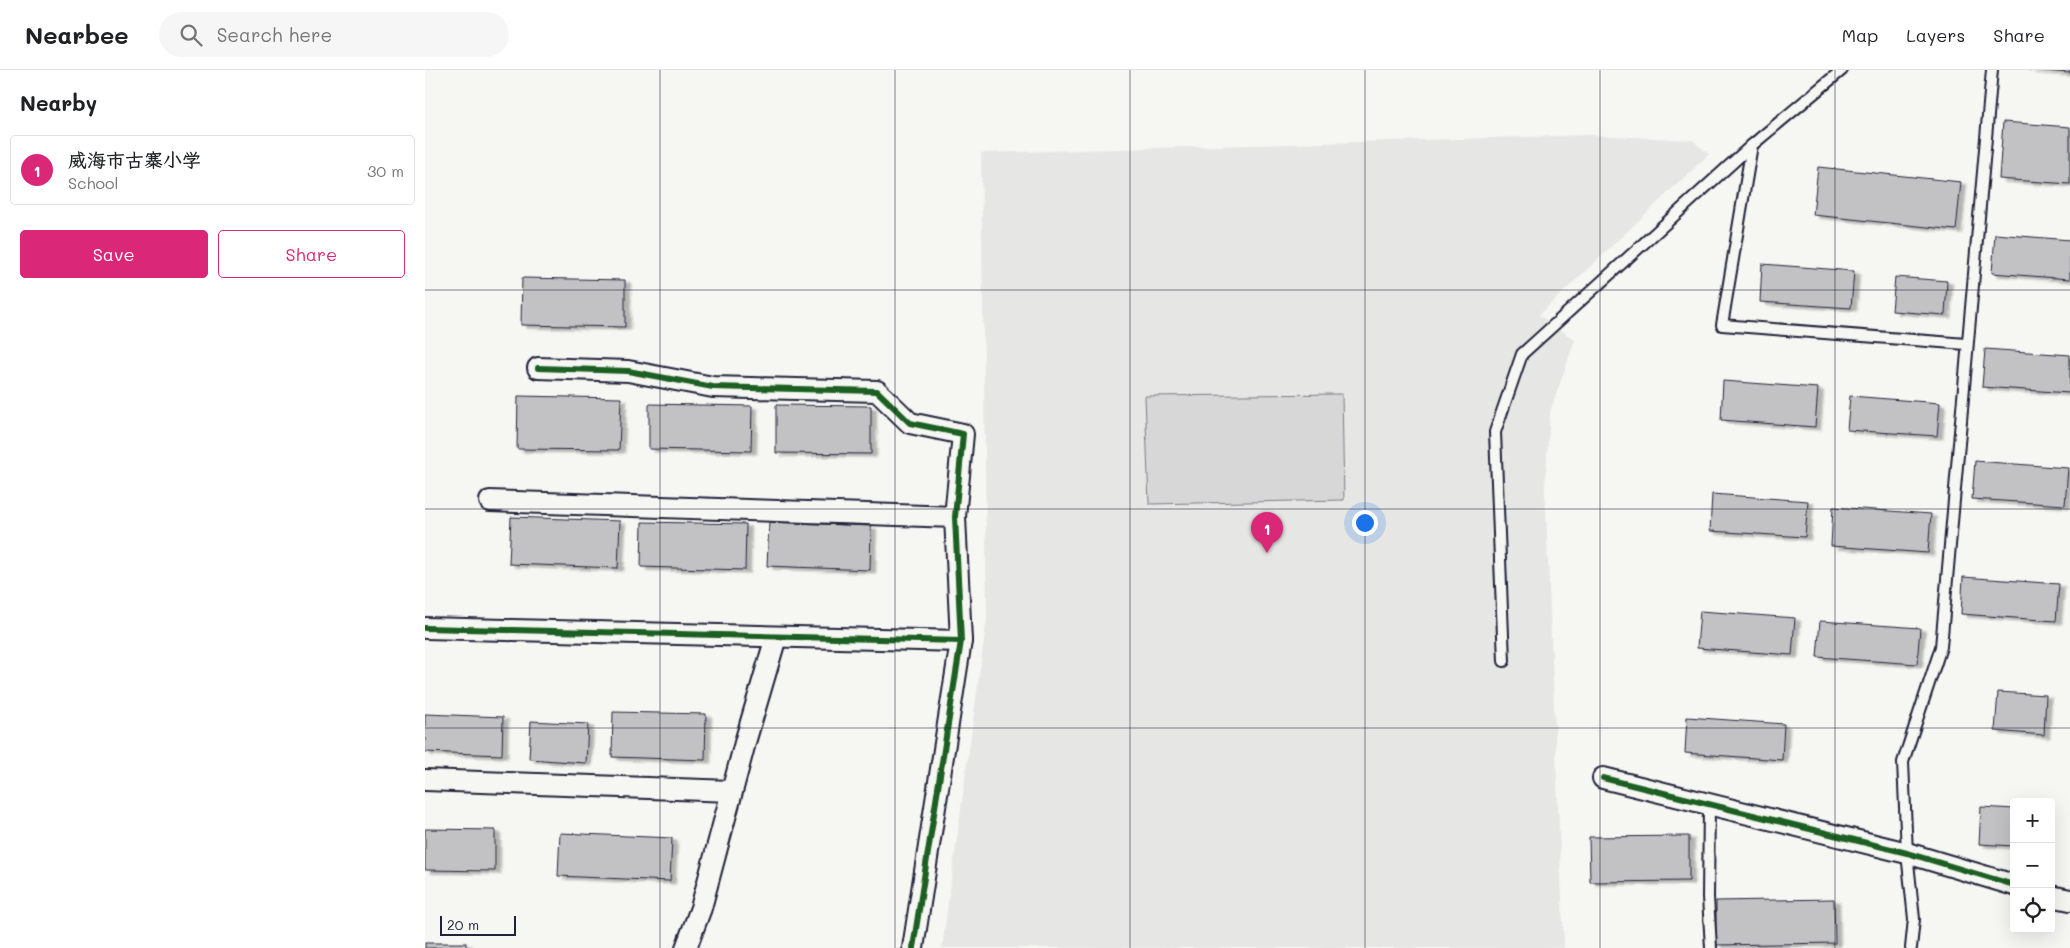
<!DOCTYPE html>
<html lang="en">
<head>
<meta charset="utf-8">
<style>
	:root { --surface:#fff; --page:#f6f6f6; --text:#202124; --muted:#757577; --line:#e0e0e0; --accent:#db2777 }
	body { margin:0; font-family:Mali,"LXGW WenKai TC",sans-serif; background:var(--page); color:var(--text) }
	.controls { position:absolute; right:15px; bottom:15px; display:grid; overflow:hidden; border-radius:5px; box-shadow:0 5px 20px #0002 }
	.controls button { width:45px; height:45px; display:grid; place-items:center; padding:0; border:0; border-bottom:1px solid var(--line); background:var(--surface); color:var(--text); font:25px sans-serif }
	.scale { position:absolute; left:15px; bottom:12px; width:76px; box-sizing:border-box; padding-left:5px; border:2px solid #22223b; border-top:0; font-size:14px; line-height:18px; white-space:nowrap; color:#22223b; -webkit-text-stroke:4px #f6f6f2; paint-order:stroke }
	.you { position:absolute; left:939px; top:452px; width:18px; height:18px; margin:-12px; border:4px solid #fff; border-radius:50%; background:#1a73e8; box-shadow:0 0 0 8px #1a73e833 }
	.badge { display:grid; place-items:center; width:32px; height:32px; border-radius:50%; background:var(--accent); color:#fff; font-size:16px; font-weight:700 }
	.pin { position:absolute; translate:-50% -41px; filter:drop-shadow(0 1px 2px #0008) }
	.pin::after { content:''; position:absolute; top:26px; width:18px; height:15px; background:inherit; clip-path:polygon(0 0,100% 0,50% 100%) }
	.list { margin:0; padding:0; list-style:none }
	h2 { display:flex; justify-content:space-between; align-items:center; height:65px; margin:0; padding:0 20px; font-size:21px }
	h2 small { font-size:16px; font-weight:400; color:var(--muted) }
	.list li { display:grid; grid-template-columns:32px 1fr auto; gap:15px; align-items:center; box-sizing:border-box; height:70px; margin:0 10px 10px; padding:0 10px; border:1px solid var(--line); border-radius:5px }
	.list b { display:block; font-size:19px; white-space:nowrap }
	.list p { margin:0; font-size:16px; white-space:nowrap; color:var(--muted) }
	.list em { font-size:16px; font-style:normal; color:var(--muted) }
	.actions { display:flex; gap:10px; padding:15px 20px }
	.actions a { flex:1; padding:11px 0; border:1px solid var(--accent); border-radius:5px; text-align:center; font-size:18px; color:var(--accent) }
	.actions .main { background:var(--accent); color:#fff }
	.icon { flex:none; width:28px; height:28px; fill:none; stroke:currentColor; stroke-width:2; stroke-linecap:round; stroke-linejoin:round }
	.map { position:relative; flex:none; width:1645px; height:878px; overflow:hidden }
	header { display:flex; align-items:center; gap:30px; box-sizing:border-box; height:70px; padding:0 25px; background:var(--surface); border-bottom:1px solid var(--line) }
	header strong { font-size:24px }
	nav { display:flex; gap:28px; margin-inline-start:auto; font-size:18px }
	.search { width:350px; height:45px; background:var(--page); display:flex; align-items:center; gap:12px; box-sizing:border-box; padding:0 18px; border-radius:28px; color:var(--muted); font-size:19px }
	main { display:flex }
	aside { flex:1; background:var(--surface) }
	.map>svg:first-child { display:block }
	.built { fill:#e6e6e4 }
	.green { fill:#d7d7d7; stroke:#7c7c89 }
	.building { fill:#c2c2c4; stroke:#22223b; filter:url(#shadow) }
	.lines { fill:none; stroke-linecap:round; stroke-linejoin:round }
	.lane-casing { stroke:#22223b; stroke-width:14 }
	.street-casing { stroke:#22223b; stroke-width:24 }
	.lane { stroke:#f6f6f2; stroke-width:10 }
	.street { stroke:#f6f6f2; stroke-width:20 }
	.cycleway-casing { stroke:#f6f6f2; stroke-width:9 }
	.cycleway { stroke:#1b5e20; stroke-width:6 }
	.grid { fill:none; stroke:#22223b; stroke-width:1; stroke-opacity:0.55 }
</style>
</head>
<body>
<header>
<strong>Nearbee</strong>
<div class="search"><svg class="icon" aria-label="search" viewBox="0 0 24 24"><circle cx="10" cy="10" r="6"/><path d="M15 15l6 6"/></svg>Search here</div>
<nav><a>Map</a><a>Layers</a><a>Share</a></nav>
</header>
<main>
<aside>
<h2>Nearby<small></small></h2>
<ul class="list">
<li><span class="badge">1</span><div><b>威海市古寨小学</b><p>School</p></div><em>30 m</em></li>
</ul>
<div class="actions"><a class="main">Save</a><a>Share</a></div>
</aside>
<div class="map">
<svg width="1645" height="878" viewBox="0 0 1645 878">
	<defs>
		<filter id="shadow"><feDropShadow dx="5.5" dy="3" stdDeviation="1" flood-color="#0004"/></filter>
	</defs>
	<rect width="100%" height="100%" fill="#f6f6f2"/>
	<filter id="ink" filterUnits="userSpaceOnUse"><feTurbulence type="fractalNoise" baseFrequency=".02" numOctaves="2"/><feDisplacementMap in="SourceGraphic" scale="10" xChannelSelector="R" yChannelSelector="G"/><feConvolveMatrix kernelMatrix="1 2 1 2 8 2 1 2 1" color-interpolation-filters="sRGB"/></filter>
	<g filter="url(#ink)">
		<polygon class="built" points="1167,65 1267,70 1284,84 1114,245 1150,270 1125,342 1120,418 1139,878 517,878 562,548 556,83"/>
		<polygon class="green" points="917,324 919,430 724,434 720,326"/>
		<g class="building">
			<polygon points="1604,0 1645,0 1645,3"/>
			<polygon points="1578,52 1645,57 1645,114 1574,109"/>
			<polygon points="1393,97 1536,112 1531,160 1388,145"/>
			<polygon points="1570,164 1645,170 1645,209 1567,203"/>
			<polygon points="1337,194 1429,201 1426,238 1335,232"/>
			<polygon points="1470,207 1522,211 1520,245 1467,241"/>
			<polygon points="97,208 200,210 200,257 96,255"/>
			<polygon points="1560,279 1645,285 1645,323 1557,317"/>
			<polygon points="1298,311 1393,318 1390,357 1296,350"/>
			<polygon points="93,326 196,328 194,380 92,379"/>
			<polygon points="1425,326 1515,333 1512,366 1422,360"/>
			<polygon points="224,334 327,336 326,381 224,379"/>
			<polygon points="351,335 446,336 446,384 351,383"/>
			<polygon points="1550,391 1643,398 1640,435 1547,429"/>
			<polygon points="1287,424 1383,431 1380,467 1285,461"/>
			<polygon points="1408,437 1506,444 1503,483 1406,476"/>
			<polygon points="86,447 195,451 193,498 84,494"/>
			<polygon points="217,452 321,454 320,500 216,497"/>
			<polygon points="344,452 446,456 445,500 342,496"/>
			<polygon points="1538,507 1634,514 1631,551 1536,544"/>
			<polygon points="1275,541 1370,548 1367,585 1272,578"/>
			<polygon points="1395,551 1495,558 1492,594 1392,587"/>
			<polygon points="1573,622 1621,625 1619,665 1570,661"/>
			<polygon points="188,642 281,644 280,690 187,687"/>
			<polygon points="0,644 78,647 77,685 0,682"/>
			<polygon points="1262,647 1359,654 1357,690 1260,683"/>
			<polygon points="106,651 163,654 161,693 104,689"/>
			<polygon points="1556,737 1589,739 1589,776 1554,774"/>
			<polygon points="0,759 70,760 70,801 0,800"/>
			<polygon points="135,763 247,768 245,811 133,806"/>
			<polygon points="1264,766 1264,811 1165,812 1164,767"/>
			<polygon points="1409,829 1410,873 1291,875 1291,831"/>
			<rect x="0" y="873" width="41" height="5"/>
		</g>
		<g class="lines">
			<defs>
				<g id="lane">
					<polyline points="1327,75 1297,255 1541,274"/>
					<polyline points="1079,591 1070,362 1097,284 1327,75 1417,0"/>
					<polyline points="1284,734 1283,827 1286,878"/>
					<polyline points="1486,878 1489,849 1482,783 1478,692 1516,577 1567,0"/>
				</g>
				<g id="street">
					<polyline points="113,298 203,301 288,317 452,321 485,353 538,364 530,447 536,571 488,878"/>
					<polyline points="65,431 530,447"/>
					<polyline points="0,558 536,571"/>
					<polyline points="1178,708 1482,783 1589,815"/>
					<polyline points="0,710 307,721"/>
					<polyline points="1626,826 1645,830"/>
					<polyline points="261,878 276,838 321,669 351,567"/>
				</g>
			</defs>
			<use href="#lane" class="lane-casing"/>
			<use href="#street" class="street-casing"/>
			<use href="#lane" class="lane"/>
			<use href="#street" class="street"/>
			<defs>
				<g id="cycleway">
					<polyline points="113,298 203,301 288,317 452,321 485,353 538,364 530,447 536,571 488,878"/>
					<polyline points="0,558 536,571"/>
					<polyline points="1178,708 1482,783 1589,815"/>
				</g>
			</defs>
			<use href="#cycleway" class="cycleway-casing"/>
			<use href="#cycleway" class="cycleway"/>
		</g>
	</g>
	<path class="grid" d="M235,0V878M470,0V878M705,0V878M940,0V878M1175,0V878M1410,0V878M0,220H1645M0,439H1645M0,658H1645"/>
</svg>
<div class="controls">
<button>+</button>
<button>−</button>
<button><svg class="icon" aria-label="locate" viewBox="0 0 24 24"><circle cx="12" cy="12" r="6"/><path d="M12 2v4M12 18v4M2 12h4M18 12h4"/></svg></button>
</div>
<div class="scale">20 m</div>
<div class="you"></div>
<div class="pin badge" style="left:842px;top:483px">1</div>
</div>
</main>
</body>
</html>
